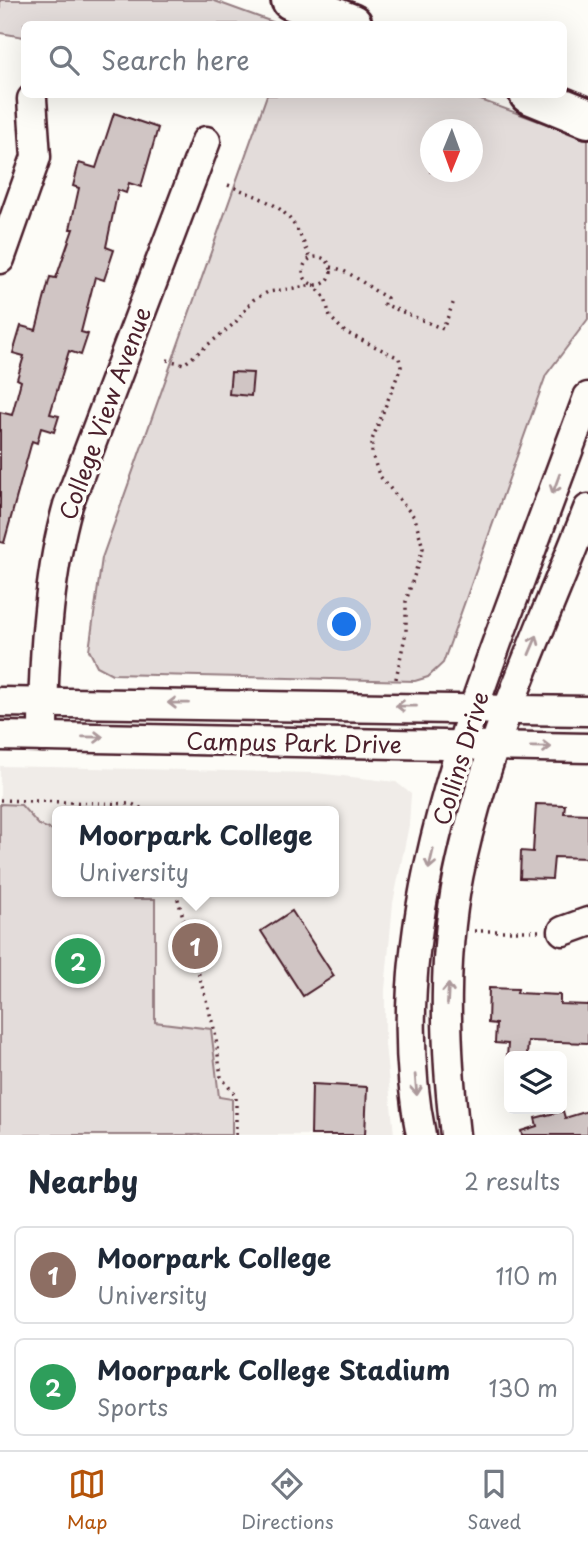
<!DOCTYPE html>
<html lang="en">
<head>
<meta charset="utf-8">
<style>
	:root { --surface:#fff; --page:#f6f6f7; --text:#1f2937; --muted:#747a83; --line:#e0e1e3; --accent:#b45309 }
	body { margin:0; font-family:"Playpen Sans",sans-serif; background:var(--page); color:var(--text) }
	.controls { position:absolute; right:21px; bottom:21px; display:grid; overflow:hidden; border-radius:10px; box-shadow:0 7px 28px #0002 }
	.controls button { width:63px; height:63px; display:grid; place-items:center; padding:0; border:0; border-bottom:2px solid var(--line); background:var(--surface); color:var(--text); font:35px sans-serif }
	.compass { position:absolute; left:420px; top:119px; width:63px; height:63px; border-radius:50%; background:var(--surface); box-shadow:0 7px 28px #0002; rotate:181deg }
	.you { position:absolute; left:345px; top:625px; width:24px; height:24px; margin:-18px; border:5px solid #fff; border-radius:50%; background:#1a73e8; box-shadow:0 0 0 10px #1a73e833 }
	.badge { display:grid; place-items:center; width:46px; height:46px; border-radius:50%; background:var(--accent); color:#fff; font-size:23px; font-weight:700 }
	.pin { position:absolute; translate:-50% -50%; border:4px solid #fff; box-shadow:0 2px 7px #0006 }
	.popup { position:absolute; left:52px; top:806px; width:287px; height:91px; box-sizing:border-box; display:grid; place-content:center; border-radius:10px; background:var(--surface); filter:drop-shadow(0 2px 5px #0005); font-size:23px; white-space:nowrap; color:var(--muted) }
	.popup b { font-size:26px; color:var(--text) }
	.popup::after { content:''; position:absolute; left:50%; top:100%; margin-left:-14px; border:14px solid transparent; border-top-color:var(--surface) }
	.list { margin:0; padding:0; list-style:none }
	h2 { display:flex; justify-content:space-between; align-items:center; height:91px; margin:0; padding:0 28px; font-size:30px }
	h2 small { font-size:23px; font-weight:400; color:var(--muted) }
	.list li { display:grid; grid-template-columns:46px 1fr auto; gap:21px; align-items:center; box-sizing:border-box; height:98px; margin:0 14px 14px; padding:0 14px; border:2px solid var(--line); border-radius:10px }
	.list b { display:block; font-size:26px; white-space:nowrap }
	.list p { margin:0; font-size:23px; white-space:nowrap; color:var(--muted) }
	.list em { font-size:23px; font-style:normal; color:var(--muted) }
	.icon { flex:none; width:38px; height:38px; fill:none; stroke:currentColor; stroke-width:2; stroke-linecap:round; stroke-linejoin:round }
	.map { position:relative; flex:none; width:588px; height:1135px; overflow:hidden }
	.search { position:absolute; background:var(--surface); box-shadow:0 7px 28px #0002; left:21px; right:21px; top:21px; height:77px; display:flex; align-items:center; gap:18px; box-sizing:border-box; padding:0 24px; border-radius:10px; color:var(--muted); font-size:26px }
	.sheet { height:315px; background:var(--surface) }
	nav { display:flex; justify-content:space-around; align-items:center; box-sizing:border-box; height:98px; border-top:2px solid var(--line); background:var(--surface); font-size:19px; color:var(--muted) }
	nav a { display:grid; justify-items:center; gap:4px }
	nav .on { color:var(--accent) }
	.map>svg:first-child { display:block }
	.built { fill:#f0ece8; fill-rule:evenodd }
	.green { fill:#e3dcda; stroke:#967e82; stroke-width:2; fill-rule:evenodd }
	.building { fill:#d0c5c4; stroke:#4a1f2b; stroke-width:2 }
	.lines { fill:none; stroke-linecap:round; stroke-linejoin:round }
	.minor-casing { stroke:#4a1f2b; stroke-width:33 }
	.highway-casing { stroke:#4a1f2b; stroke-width:44 }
	.path { stroke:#4a1f2b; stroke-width:3.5; stroke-dasharray:2 5; stroke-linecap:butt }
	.minor { stroke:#fdfcf7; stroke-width:28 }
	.highway { stroke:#fdfcf7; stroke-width:38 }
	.oneway { stroke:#ac999b }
	.labels { text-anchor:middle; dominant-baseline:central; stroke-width:7; stroke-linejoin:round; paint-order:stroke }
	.street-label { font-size:23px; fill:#4a1f2b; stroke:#fdfcf7 }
</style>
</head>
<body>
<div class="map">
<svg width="588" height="1135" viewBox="0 0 588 1135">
	<rect width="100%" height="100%" fill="#fdfcf7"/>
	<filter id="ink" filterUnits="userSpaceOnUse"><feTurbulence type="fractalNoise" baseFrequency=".0143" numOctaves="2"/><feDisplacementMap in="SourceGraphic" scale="14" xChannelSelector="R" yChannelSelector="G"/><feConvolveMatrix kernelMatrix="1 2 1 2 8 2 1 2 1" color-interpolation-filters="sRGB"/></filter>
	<g filter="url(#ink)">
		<path class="built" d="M0,766L316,773L396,782L411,794L409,825L393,903L385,990V1044L394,1135H0ZM57,811H333V892H57Z"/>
		<g class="green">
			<polygon points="0,0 212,0 278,24 24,24 24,37 0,33"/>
			<path d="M267,95H467L588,139V319L546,375L443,663L428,677L415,681L112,674L97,666L89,650L102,558ZM430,130H472V172H430Z"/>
			<polygon points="0,804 21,805 39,825 57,832 57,892 129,892 134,899 155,899 155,1022 211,1029 219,1097 232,1099 232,1135 0,1135"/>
		</g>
		<g class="building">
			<polygon points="114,113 158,128 141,187 129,183 126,193 118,190 106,247 114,250 104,280 95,277 81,332 88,334 81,355 69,351 50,414 59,416 54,432 41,428 37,443 32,441 4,543 0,542 0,412 12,415 21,381 17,379 24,356 13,353 21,326 36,330 50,277 56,278 73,229 70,229 79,188 73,186 79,163 96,168"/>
			<polygon points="231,372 253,373 251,396 229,394"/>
			<polygon points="536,804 565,805 564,813 588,814 588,858 554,857 552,879 520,878 521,851 533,852"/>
			<polygon points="292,911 334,976 303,996 261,931"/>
			<polygon points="489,988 518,989 517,993 560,995 560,1004 588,1005 588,1043 528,1041 527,1056 507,1056 508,1044 495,1043 496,1024 488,1023"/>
			<polygon points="312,1084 367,1087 365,1135 311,1135"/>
			<polygon points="563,1111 565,1118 588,1111 588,1135 522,1135 521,1131 537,1126 535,1118"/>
		</g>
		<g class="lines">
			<defs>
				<g id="minor">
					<polyline points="0,259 36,157 32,99"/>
					<polyline points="0,702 588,711"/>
					<polyline points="0,736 588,748"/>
					<path d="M43,737C43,662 48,576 68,505L206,141"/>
					<polyline points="563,931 588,922"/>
					<path d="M421,1135C385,957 449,771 510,607C536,537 562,467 588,397"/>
					<path d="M455,1135C445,1045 441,949 462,859C489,737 543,625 588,509"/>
				</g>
				<g id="highway">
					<polyline points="291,0 352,24"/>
					<polyline points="529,94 588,118"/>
				</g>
			</defs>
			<use href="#minor" class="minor-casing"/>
			<use href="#highway" class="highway-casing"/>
			<g class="path">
				<path d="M228,185C278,205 290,206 310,258"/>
				<circle cx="317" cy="271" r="14"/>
				<path d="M331,267C352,271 368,288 387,298L384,304L443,329L454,301"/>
				<polyline points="167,360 184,364 235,323 253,300 268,292 314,285 325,298 330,317 345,332 399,358 401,367 372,440 372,454 379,475 415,518 423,548 406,601 406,632 395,683"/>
				<polyline points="0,800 132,804 147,811"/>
				<polyline points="176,892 215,1032 221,1077 236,1096 236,1135"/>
				<polyline points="474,931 540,931"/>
			</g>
			<use href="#minor" class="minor"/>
			<use href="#highway" class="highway"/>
		</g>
		<defs><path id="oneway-shaft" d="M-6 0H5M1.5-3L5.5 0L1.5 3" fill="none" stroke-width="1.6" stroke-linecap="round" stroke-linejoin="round" transform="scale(1.75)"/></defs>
		<g class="oneway">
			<use href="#oneway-shaft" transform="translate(556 484) rotate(110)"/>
			<use href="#oneway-shaft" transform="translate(533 645) rotate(-67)"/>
			<use href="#oneway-shaft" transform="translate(178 703) rotate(-179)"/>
			<use href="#oneway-shaft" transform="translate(406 706) rotate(-179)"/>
			<use href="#oneway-shaft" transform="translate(93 737) rotate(1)"/>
			<use href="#oneway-shaft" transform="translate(541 747) rotate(1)"/>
			<use href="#oneway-shaft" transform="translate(431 859) rotate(103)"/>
			<use href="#oneway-shaft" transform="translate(448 994) rotate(-87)"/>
			<use href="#oneway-shaft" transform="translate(416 1085) rotate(85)"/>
		</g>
	</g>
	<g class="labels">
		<g class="street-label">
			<text transform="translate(104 413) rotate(-70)">College View Avenue</text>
			<text transform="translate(294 742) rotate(1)">Campus Park Drive</text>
			<text transform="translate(460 758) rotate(-73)">Collins Drive</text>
		</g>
	</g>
</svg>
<div class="controls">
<button><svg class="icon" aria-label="layers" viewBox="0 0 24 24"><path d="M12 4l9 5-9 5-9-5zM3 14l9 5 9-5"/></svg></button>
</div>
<svg class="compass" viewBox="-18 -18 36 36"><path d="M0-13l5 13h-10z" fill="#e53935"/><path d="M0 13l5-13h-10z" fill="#747a83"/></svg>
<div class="you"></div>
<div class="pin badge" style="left:195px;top:946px;background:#8d6e63">1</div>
<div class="popup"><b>Moorpark College</b>University</div>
<div class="pin badge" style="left:78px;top:961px;background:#2e9e5b">2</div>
<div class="search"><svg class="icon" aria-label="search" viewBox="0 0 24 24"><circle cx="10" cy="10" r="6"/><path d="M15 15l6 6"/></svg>Search here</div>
</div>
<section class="sheet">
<h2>Nearby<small>2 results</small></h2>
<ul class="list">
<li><span class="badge" style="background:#8d6e63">1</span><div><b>Moorpark College</b><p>University</p></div><em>110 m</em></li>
<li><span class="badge" style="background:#2e9e5b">2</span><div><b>Moorpark College Stadium</b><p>Sports</p></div><em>130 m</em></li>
</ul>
</section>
<nav>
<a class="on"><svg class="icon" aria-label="map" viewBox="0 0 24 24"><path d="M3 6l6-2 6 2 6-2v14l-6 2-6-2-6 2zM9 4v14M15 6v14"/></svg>Map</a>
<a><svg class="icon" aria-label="directions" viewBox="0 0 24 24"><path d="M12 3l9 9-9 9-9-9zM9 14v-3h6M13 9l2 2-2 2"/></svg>Directions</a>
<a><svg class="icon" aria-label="saved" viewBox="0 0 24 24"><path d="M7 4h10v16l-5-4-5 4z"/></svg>Saved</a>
</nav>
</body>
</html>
